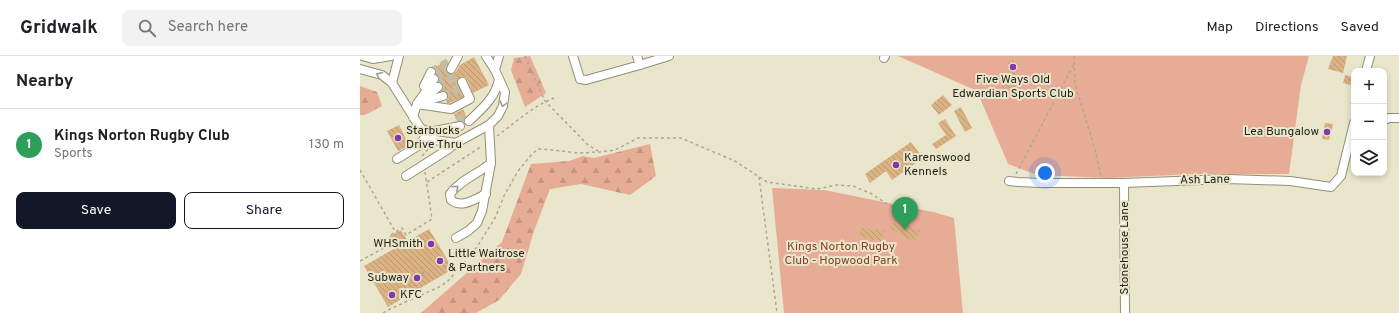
<!DOCTYPE html>
<html lang="en">
<head>
<meta charset="utf-8">
<style>
	:root { --surface:#fff; --page:#f2f2f2; --text:#202124; --muted:#757577; --line:#e0e0e0; --accent:#111827 }
	body { margin:0; font-family:Overpass,sans-serif; background:var(--page); color:var(--text) }
	.controls { position:absolute; right:12px; top:12px; display:grid; overflow:hidden; border-radius:8px; box-shadow:0 2px 6px #0003 }
	.controls button { width:36px; height:36px; display:grid; place-items:center; padding:0; border:0; border-bottom:1px solid var(--line); background:var(--surface); color:var(--text); font:20px sans-serif }
	.you { position:absolute; left:685px; top:117px; width:14px; height:14px; margin:-10px; border:3px solid #fff; border-radius:50%; background:#1a73e8; box-shadow:0 0 0 6px #1a73e833 }
	.badge { display:grid; place-items:center; width:26px; height:26px; border-radius:50%; background:var(--accent); color:#fff; font-size:13px; font-weight:700 }
	.pin { position:absolute; translate:-50% -33px; filter:drop-shadow(0 1px 2px #0008) }
	.pin::after { content:''; position:absolute; top:21px; width:14px; height:12px; background:inherit; clip-path:polygon(0 0,100% 0,50% 100%) }
	.list { margin:0; padding:0; list-style:none }
	h2 { display:flex; justify-content:space-between; align-items:center; height:52px; margin:0; padding:0 16px; font-size:17px }
	h2 small { font-size:13px; font-weight:400; color:var(--muted) }
	.list li { display:grid; grid-template-columns:26px 1fr auto; gap:12px; align-items:center; box-sizing:border-box; height:72px; padding:0 16px; border-top:1px solid var(--line) }
	.list b { display:block; font-size:15px; white-space:nowrap }
	.list p { margin:0; font-size:13px; white-space:nowrap; color:var(--muted) }
	.list em { font-size:13px; font-style:normal; color:var(--muted) }
	.actions { display:flex; gap:8px; padding:12px 16px }
	.actions a { flex:1; padding:9px 0; border:1px solid var(--accent); border-radius:8px; text-align:center; font-size:14px; color:var(--accent) }
	.actions .main { background:var(--accent); color:#fff }
	.icon { flex:none; width:22px; height:22px; fill:none; stroke:currentColor; stroke-width:2; stroke-linecap:round; stroke-linejoin:round }
	.map { position:relative; flex:none; width:1039px; height:257px; overflow:hidden }
	header { display:flex; align-items:center; gap:24px; box-sizing:border-box; height:56px; padding:0 20px; background:var(--surface); border-bottom:1px solid var(--line) }
	header strong { font-size:19px }
	nav { display:flex; gap:22px; margin-inline-start:auto; font-size:14px }
	.search { width:280px; height:36px; background:var(--page); display:flex; align-items:center; gap:10px; box-sizing:border-box; padding:0 14px; border-radius:8px; color:var(--muted); font-size:15px }
	main { display:flex }
	aside { flex:1; background:var(--surface) }
	.map>svg:first-child { display:block }
	.green { fill:#e7ac96 }
	.forest { fill:url(#forest-firs) }
	.building { fill:url(#building-back-hatch) }
	.lines { fill:none; stroke-linecap:round; stroke-linejoin:round }
	.minor-tunnel { stroke:#c2bea8; stroke-width:8; stroke-dasharray:8 4; stroke-linecap:butt }
	.minor-casing { stroke:#928f77; stroke-width:10 }
	.path { stroke:#aba893; stroke-width:1.5; stroke-dasharray:3 3; stroke-linecap:butt }
	.minor { stroke:#fff; stroke-width:8 }
	.oneway { stroke:#9b9a96 }
	.poi-dot { fill:#8039ac; stroke:#eae6cc; stroke-width:1.5 }
	.labels { text-anchor:middle; dominant-baseline:central; stroke-width:4; stroke-linejoin:round; paint-order:stroke }
	.poi-label { font-size:12px; fill:#211f16; stroke:#eae6cc; text-anchor:start }
	.street-label { font-size:12px; fill:#211f16; stroke:#eae6cc }
	.park-label { font-size:12px; fill:#873d22; stroke:#eae6cc }
</style>
</head>
<body>
<header>
<strong>Gridwalk</strong>
<div class="search"><svg class="icon" aria-label="search" viewBox="0 0 24 24"><circle cx="10" cy="10" r="6"/><path d="M15 15l6 6"/></svg>Search here</div>
<nav><a>Map</a><a>Directions</a><a>Saved</a></nav>
</header>
<main>
<aside>
<h2>Nearby<small></small></h2>
<ul class="list">
<li><span class="badge" style="background:#2e9e5b">1</span><div><b>Kings Norton Rugby Club</b><p>Sports</p></div><em>130 m</em></li>
</ul>
<div class="actions"><a class="main">Save</a><a>Share</a></div>
</aside>
<div class="map">
<svg width="1039" height="257" viewBox="0 0 1039 257">
	<defs>
		<pattern id="forest-firs" width="22" height="20" patternUnits="userSpaceOnUse"><rect width="22" height="20" fill="#e7ac96"/><path d="M5 1l3.5 6h-7zM16 11l3.5 6h-7z" fill="#c69481"/></pattern>
		<pattern id="building-back-hatch" width="6" height="6" patternUnits="userSpaceOnUse"><rect width="6" height="6" fill="#dbb283"/><path d="M-1 5l2 2M0 0l6 6M5-1l2 2" fill="none" stroke="#bc9970"/></pattern>
	</defs>
	<rect width="100%" height="100%" fill="#eae6cc"/>
	<g class="green">
		<polygon points="538,0 949,0 941,29 929,118 835,118 748,122 677,119 648,108 617,35"/>
		<polygon points="412,132 464,134 573,156 594,162 603,257 424,257"/>
	</g>
	<g class="forest">
		<polygon points="170,0 186,37 165,51 151,14 154,2"/>
		<polygon points="0,30 17,36 22,50 5,59 0,59"/>
		<polygon points="290,88 296,120 270,139 221,128 190,133 174,175 161,218 139,244 116,257 61,257 142,186 171,108 209,105 223,100 234,102"/>
	</g>
	<g class="building">
		<polygon points="973,0 987,0 983,17 968,13"/>
		<polygon points="114,1 129,29 113,37 107,23 105,21 100,21 97,26 103,41 90,47 87,47 86,45 88,42 88,38 86,36 82,35 83,30 82,27 79,26 79,21 76,18 76,15 74,12 88,4 84,17 86,16 92,18 96,16 100,9"/>
		<polygon points="649,4 658,4 656,33 642,32 642,19 648,19"/>
		<polygon points="985,19 992,21 991,29 983,27"/>
		<polygon points="583,39 592,49 579,59 571,49"/>
		<polygon points="601,51 612,72 605,76 594,55"/>
		<polygon points="103,53 106,60 104,66 97,65 94,58"/>
		<polygon points="585,63 596,80 576,93 572,88 586,79 578,67"/>
		<polygon points="965,67 973,68 969,84 962,83"/>
		<polygon points="39,69 49,89 38,95 27,75"/>
		<polygon points="551,86 563,102 532,124 526,115 510,127 505,118"/>
		<polygon points="536,162 560,175 554,186 530,172"/>
		<polygon points="501,172 524,175 522,185 500,181"/>
		<polygon points="69,173 93,213 28,251 4,210 37,191 30,180 41,174 48,185"/>
	</g>
	<g class="lines">
		<g class="minor-tunnel">
			<polyline points="71,16 88,6"/>
			<polyline points="74,23 91,13"/>
			<polyline points="78,31 98,19"/>
			<polyline points="83,40 101,31"/>
			<polyline points="97,65 106,60"/>
		</g>
		<defs>
			<g id="minor">
				<polyline points="2,0 13,3 31,0"/>
				<polyline points="213,0 220,23 226,24 280,9 277,0"/>
				<polyline points="524,2 525,0"/>
				<polyline points="280,9 309,0"/>
				<polyline points="0,13 22,19 32,27 61,73 75,84 96,87 129,69 138,60 143,50 145,36 135,14 126,0"/>
				<polyline points="91,13 98,0"/>
				<polyline points="135,14 139,0"/>
				<polyline points="1006,15 1010,0"/>
				<polyline points="32,27 39,0"/>
				<polyline points="64,30 71,16"/>
				<polyline points="64,42 78,31"/>
				<polyline points="59,47 83,40"/>
				<polyline points="57,48 91,53 110,43 102,26"/>
				<polyline points="53,61 57,48 74,23"/>
				<polyline points="1024,64 1029,62 1039,62"/>
				<path d="M109,65C122,53 136,41 139,23"/>
				<polyline points="62,73 70,76 100,70"/>
				<polyline points="37,103 61,88 66,79"/>
				<polyline points="46,120 87,94 96,87"/>
				<polyline points="649,125 658,126 681,127 764,127 868,123 930,125 971,131 981,120 994,67"/>
				<polyline points="764,127 765,257"/>
				<path d="M126,138C115,143 102,153 91,144L90,138C100,124 118,118 131,107"/>
				<polyline points="96,182 108,175 117,167 122,155 131,107 129,69"/>
			</g>
		</defs>
		<use href="#minor" class="minor-casing"/>
		<g class="path">
			<polyline points="165,0 185,45 228,89 238,95"/>
			<polyline points="714,0 715,28 734,90 741,120"/>
			<path d="M137,80C155,67 173,50 194,42"/>
			<polyline points="62,100 71,90"/>
			<polyline points="0,114 36,177"/>
			<polyline points="656,118 714,8"/>
			<polyline points="399,121 417,257"/>
			<polyline points="67,126 122,90"/>
			<polyline points="0,205 33,187 29,180 42,172 46,179 72,163 65,116"/>
			<polyline points="60,210 65,220"/>
			<polyline points="23,257 30,253 79,231 87,226 97,215 117,191 135,162 144,140 158,115 172,98 178,93 193,94 218,97 240,96 255,94 278,82 321,82 375,105 407,126 457,133 477,129 493,130 510,137 543,158"/>
		</g>
		<use href="#minor" class="minor"/>
	</g>
	<defs><path id="oneway-chevron" d="M-2-3.5L2.5 0L-2 3.5" fill="none" stroke-width="1.6" stroke-linecap="round" stroke-linejoin="round"/></defs>
	<g class="oneway">
		<use href="#oneway-chevron" transform="translate(19 19) rotate(-153)"/>
		<use href="#oneway-chevron" transform="translate(143 48) rotate(106)"/>
		<use href="#oneway-chevron" transform="translate(96 132) rotate(-43)"/>
	</g>
	<g class="poi-dot">
		<circle cx="653" cy="11" r="4"/>
		<circle cx="967" cy="76" r="4"/>
		<circle cx="38" cy="82" r="4"/>
		<circle cx="536" cy="109" r="4"/>
		<circle cx="71" cy="188" r="4"/>
		<circle cx="80" cy="205" r="4"/>
		<circle cx="57" cy="222" r="4"/>
		<circle cx="32" cy="239" r="4"/>
	</g>
	<g class="labels">
		<g class="poi-label">
			<text x="653" y="24" text-anchor="middle">Five Ways Old<tspan x="653" dy="14">Edwardian Sports Club</tspan></text>
			<text x="46" y="75">Starbucks<tspan x="46" dy="14">Drive Thru</tspan></text>
			<text x="959" y="76" text-anchor="end">Lea Bungalow</text>
			<text x="544" y="102">Karenswood<tspan x="544" dy="14">Kennels</tspan></text>
			<text x="63" y="188" text-anchor="end">WHSmith</text>
			<text x="88" y="198">Little Waitrose<tspan x="88" dy="14">&amp; Partners</tspan></text>
			<text x="49" y="222" text-anchor="end">Subway</text>
			<text x="40" y="239">KFC</text>
		</g>
		<g class="street-label">
			<text transform="translate(845 124) rotate(-1)">Ash Lane</text>
			<text transform="translate(765 192) rotate(-90)">Stonehouse Lane</text>
		</g>
		<g class="park-label">
			<text x="481" y="191">Kings Norton Rugby<tspan x="481" dy="14">Club - Hopwood Park</tspan></text>
		</g>
	</g>
</svg>
<div class="controls">
<button>+</button>
<button>−</button>
<button><svg class="icon" aria-label="layers" viewBox="0 0 24 24"><path d="M12 4l9 5-9 5-9-5zM3 14l9 5 9-5"/></svg></button>
</div>
<div class="you"></div>
<div class="pin badge" style="left:545px;top:174px;background:#2e9e5b">1</div>
</div>
</main>
</body>
</html>
